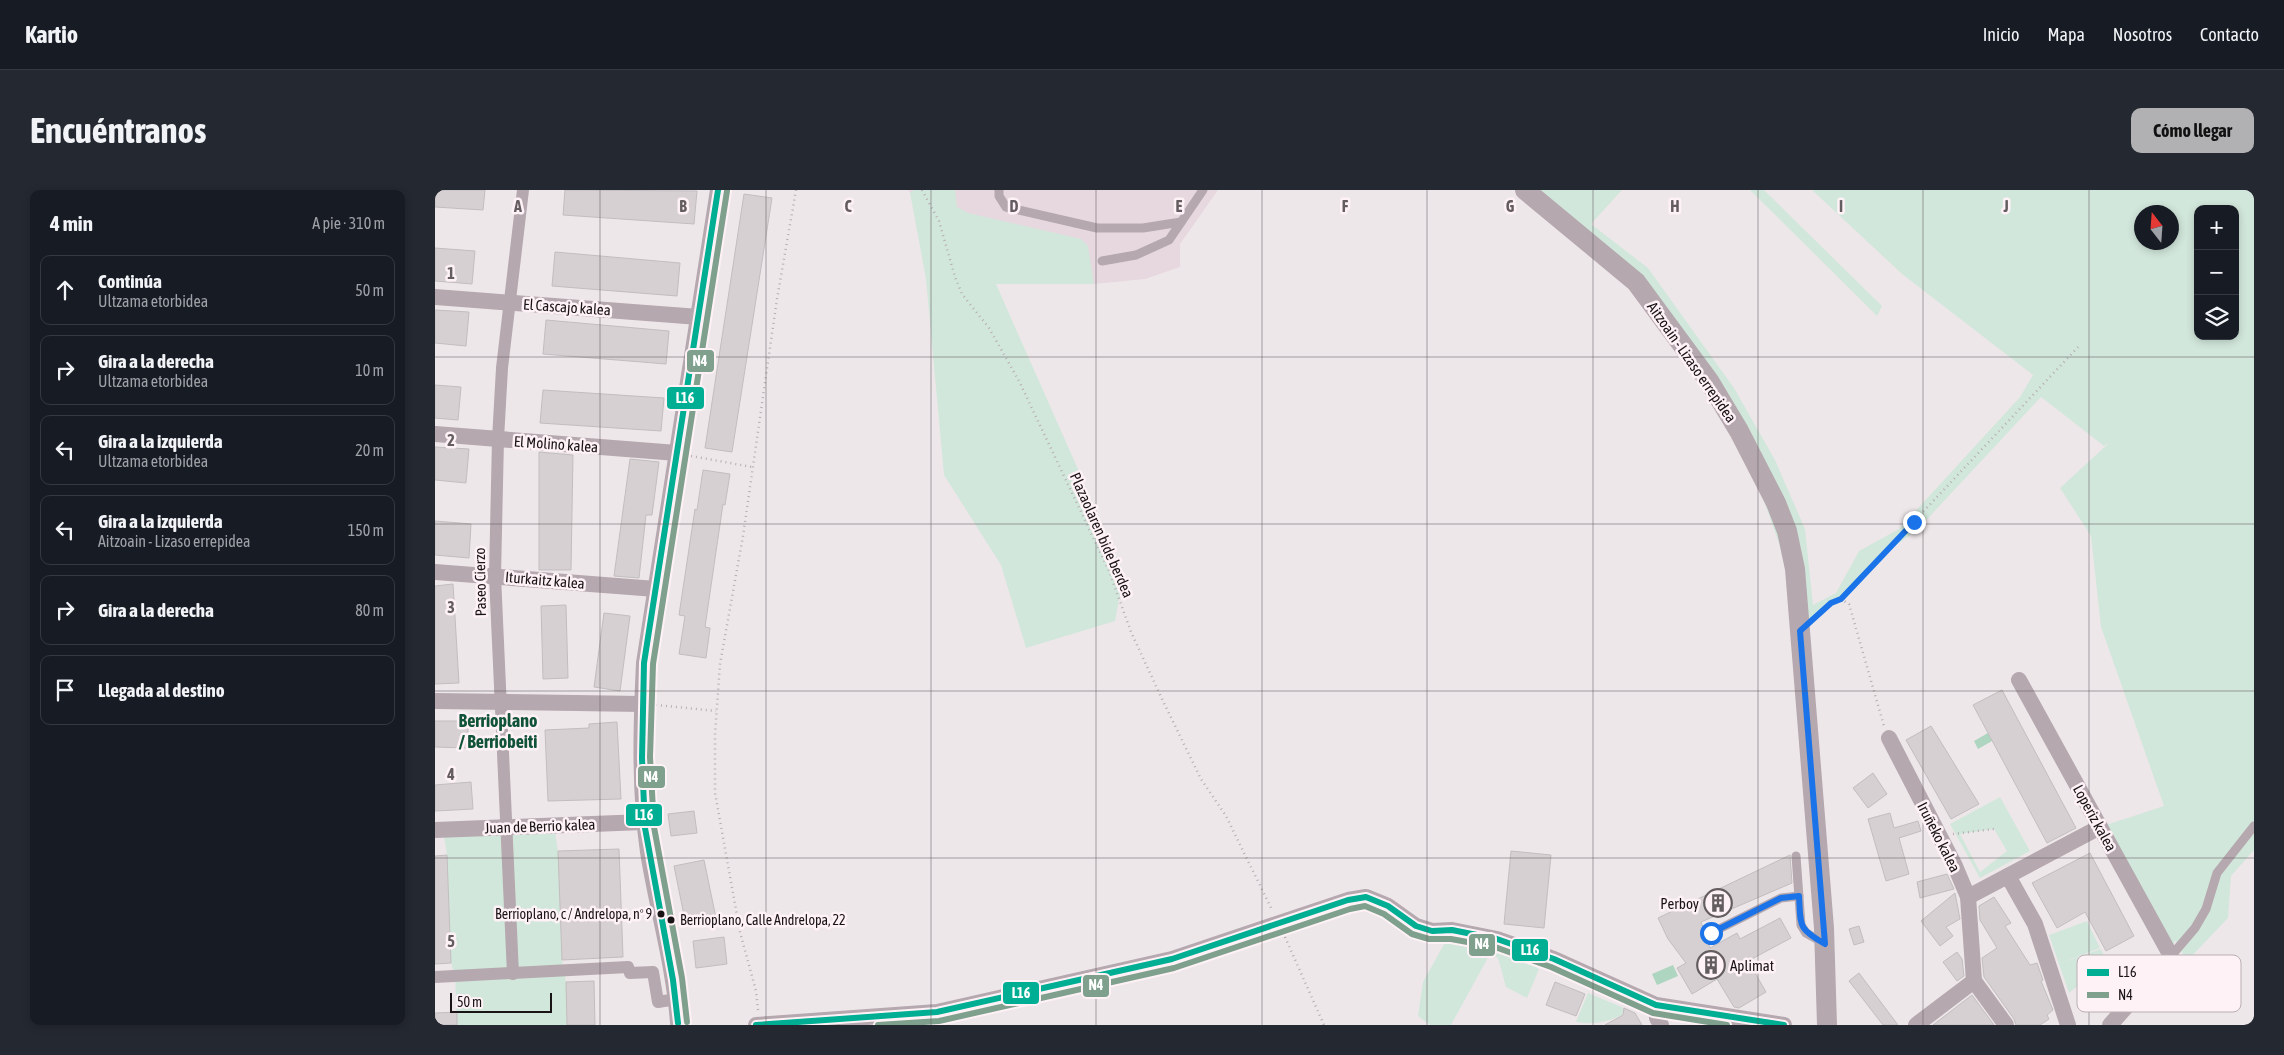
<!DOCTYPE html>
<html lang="es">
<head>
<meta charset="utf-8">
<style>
	:root { --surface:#171b24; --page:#242831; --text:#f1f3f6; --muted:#9ea1a6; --line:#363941; --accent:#b1b0b2 }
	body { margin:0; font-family:"Asap Condensed",sans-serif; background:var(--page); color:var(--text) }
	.controls { position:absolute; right:15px; top:15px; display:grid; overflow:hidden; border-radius:10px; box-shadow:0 2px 8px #0003 }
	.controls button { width:45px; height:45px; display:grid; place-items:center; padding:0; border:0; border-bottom:1px solid var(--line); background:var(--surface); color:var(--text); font:25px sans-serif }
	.compass { position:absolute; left:1699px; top:15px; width:45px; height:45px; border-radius:50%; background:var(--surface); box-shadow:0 2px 8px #0003; rotate:343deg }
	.scale { position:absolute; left:15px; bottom:12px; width:102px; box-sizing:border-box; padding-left:5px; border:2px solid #181315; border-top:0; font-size:14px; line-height:18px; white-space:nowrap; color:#181315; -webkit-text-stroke:4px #fff2f7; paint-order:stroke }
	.stop { position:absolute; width:15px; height:15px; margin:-11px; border:4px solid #1a73e8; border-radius:50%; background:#fff }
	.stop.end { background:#1a73e8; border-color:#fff; box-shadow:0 1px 5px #0008 }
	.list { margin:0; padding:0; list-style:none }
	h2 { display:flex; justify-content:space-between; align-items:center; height:65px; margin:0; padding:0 20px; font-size:21px }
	h2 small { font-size:16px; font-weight:400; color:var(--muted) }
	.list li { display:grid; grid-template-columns:32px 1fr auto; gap:15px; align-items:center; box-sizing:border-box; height:70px; margin:0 10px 10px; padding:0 10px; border:1px solid var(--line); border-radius:10px }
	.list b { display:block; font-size:19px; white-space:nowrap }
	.list p { margin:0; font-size:16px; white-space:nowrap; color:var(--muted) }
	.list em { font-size:16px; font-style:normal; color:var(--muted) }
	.icon { flex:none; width:28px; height:28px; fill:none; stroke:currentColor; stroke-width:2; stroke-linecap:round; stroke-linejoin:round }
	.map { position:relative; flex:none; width:1819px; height:835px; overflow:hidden; border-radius:10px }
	header { display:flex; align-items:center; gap:30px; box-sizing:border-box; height:70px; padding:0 25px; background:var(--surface); border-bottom:1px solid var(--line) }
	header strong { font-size:24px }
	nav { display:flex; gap:28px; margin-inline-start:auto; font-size:18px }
	.intro { display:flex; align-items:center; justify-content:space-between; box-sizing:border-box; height:120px; padding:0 30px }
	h1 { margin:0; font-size:35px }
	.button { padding:12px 22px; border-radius:10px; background:var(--accent); color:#111; font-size:18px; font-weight:700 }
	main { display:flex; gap:30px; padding:0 30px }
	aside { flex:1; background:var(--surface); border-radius:10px; box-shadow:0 2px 8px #0003 }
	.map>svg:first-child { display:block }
	.built { fill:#e6d8de }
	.green { fill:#d2e7db; fill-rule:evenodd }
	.water { fill:#add5bf }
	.building { fill:#d6d0d3; stroke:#c2bdbf }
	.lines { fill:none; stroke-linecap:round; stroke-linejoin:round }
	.path { stroke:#b7adb1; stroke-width:2.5; stroke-dasharray:1 4; stroke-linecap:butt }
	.service { stroke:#b5a8ae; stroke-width:9 }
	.pedestrian { stroke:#b5a8ae; stroke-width:12 }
	.minor { stroke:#b5a8ae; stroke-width:16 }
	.tertiary { stroke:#b5a8ae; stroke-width:20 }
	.bus-1-casing { stroke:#fff2f7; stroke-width:10 }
	.bus-2-casing { stroke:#fff2f7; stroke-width:10 }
	.bus-1 { stroke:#00af93; stroke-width:6 }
	.bus-2 { stroke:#7fa08c; stroke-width:6 }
	.route { stroke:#1a73e8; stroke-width:6 }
	.grid { fill:none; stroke:#635d60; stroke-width:1; stroke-opacity:0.55 }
	.bus-dot { fill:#181315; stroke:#fff2f7; stroke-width:2 }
	.labels { text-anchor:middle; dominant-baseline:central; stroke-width:5; stroke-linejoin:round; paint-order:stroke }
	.bus-label { font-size:14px; fill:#181315; stroke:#fff2f7; text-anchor:end }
	.street-label { font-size:15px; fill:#181315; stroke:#fff2f7 }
	.poi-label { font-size:15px; fill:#181315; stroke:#fff2f7; text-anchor:end }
	.quarter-label { font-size:18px; font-weight:bold; fill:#115338; stroke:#fff2f7 }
	.key { fill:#fff2f7; stroke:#baafb3; stroke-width:1 }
	.key-label { font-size:14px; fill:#181315 }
	.grid-label { font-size:16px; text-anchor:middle; font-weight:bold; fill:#635d60; stroke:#fff2f7; stroke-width:5; stroke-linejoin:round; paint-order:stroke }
	.line-badge { stroke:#fff2f7; stroke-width:2 }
	.badge-label { font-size:14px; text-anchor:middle; font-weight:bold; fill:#fff }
</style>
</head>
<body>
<header>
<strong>Kartio</strong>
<nav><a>Inicio</a><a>Mapa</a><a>Nosotros</a><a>Contacto</a></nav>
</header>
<div class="intro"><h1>Encuéntranos</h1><a class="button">Cómo llegar</a></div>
<main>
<aside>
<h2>4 min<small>A pie · 310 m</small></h2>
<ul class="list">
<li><svg class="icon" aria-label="ahead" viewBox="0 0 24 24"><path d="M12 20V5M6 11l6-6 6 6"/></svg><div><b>Continúa</b><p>Ultzama etorbidea</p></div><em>50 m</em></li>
<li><svg class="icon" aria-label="right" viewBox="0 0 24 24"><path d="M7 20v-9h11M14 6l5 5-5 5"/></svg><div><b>Gira a la derecha</b><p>Ultzama etorbidea</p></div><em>10 m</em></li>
<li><svg class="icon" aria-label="left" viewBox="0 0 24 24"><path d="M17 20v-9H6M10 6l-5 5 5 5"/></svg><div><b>Gira a la izquierda</b><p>Ultzama etorbidea</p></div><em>20 m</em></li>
<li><svg class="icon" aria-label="left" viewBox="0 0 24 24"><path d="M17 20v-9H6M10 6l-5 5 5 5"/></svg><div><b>Gira a la izquierda</b><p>Aitzoain - Lizaso errepidea</p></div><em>150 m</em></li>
<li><svg class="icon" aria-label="right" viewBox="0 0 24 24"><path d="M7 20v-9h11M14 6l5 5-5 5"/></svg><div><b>Gira a la derecha</b></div><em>80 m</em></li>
<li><svg class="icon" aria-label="arrive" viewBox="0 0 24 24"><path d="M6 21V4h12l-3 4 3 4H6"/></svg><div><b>Llegada al destino</b></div></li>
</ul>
</aside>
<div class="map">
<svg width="1819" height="835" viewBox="0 0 1819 835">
	<rect width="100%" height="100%" fill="#eee7ea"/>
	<polygon class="built" points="473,0 783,0 745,54 745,77 710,89 659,94 561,94"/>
	<g class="green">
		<polygon points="479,0 520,0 522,17 533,23 646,49 653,56 659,94 561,94 689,383 680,431 591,458 566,375 509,285 491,89 475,3"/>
		<path d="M1090,0H1187L1156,34L1213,78L1299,198L1340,270L1370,339L1378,415L1401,403L1424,361L1464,339L1585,207L1598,185L1467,84L1377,0H1819V660L1796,686L1793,728L1752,771L1740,750L1736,766L1665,637L1729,616L1666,437L1656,346L1625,298L1675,252L1669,256L1606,207L1482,340L1443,368L1363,448L1358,411L1345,356L1304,241L1241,145L1145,44ZM1763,19H1800V146H1763ZM1706,22H1736V52H1706Z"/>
		<polygon points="1315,0 1329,0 1447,116 1442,126"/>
		<path d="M1565,607L1595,661L1545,688L1515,634ZM1559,639L1572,661L1545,682L1525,644Z"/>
		<polygon points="119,636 123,661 127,770 131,792 132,835 22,835 20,786 16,773 12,665 8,640"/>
		<polygon points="1652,731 1665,758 1626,773 1666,759 1672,772 1634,803 1614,745"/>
		<polygon points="1017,740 1050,745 1104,779 1092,808 1071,797 1063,768 1055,764 1016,835 995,835 983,826 988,792"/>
		<path d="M1153,803L1189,818L1187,825C1174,832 1156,835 1141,832Z"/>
	</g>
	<g class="water">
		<polygon points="1553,543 1557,551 1543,559 1539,551"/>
		<polygon points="1238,775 1243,786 1222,795 1217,784"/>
	</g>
	<g class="building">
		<polygon points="0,0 50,0 48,20 0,17"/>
		<polygon points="130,0 262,1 259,34 128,25"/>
		<polygon points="309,4 337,8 297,262 270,258"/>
		<polygon points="0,58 40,61 37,94 0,91"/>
		<polygon points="120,62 245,73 242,106 117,96"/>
		<polygon points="0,120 34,122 31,156 0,153"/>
		<polygon points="111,130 234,141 231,174 108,164"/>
		<polygon points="0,195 26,197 23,230 0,228"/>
		<polygon points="108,200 229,208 226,241 105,233"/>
		<polygon points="0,257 34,259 31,293 0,290"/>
		<polygon points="104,262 138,265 136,380 104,380"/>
		<polygon points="195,269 224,272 217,325 211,325 204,388 179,386"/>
		<polygon points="268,280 295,284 290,315 288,314 270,437 275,438 271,468 244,464 250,426 244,425 260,319 262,320"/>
		<polygon points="0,331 36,334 34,368 0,365"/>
		<polygon points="18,394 24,493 0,494 0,396"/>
		<polygon points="131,415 133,488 108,489 106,416"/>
		<polygon points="169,423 195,426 185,501 159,497"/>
		<polygon points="1567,500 1641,638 1612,653 1538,515"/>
		<polygon points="0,531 33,531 33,558 0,557"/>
		<polygon points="182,532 186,609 113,611 110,540 154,538 154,534"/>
		<polygon points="1496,536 1544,614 1516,629 1471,550"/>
		<polygon points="1438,583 1452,604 1433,618 1418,598"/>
		<polygon points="36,592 38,619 0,621 0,595"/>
		<polygon points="259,621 262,643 236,646 233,624"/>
		<polygon points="1455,623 1459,638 1483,631 1486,641 1464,648 1474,684 1451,691 1433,629"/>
		<polygon points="184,659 188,767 127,770 123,661"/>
		<polygon points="1076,661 1116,665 1109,738 1069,734"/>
		<polygon points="1655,663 1699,746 1671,761 1650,722 1622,738 1597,693"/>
		<polygon points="12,665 16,773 0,774 0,666"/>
		<polygon points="1355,665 1357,693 1266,732 1275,758 1302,743 1305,749 1345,728 1356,748 1313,771 1331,802 1304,818 1299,817 1282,789 1257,804 1242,778 1251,773 1233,749 1223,728"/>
		<polygon points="269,670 281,728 251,735 239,676"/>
		<polygon points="1512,684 1519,699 1485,708 1482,692"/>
		<polygon points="1520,703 1525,729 1511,737 1518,746 1505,756 1486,731"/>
		<polygon points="1559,707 1576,733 1570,736 1595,775 1602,773 1608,790 1606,791 1618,820 1612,825 1614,829 1605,835 1581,835 1579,829 1549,787 1547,768 1562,758 1545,730 1544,716"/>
		<polygon points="1424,736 1429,752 1419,755 1414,739"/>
		<polygon points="289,747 292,774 261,778 258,751"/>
		<polygon points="1522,762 1527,769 1529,786 1522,791 1508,772"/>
		<polygon points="1424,783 1463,835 1448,835 1414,791"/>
		<polygon points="159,791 160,835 132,835 131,792"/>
		<polygon points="1120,792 1150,804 1141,826 1111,815"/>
		<polygon points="1537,805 1559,835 1498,835"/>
		<polygon points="1189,818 1200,823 1207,835 1170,835 1188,825"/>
		<polygon points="22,822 22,835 0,835 0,823"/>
	</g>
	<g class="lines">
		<g class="path">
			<polyline points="487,0 504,31 520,87 527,104 554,138 584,191 674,381 696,442 727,509 766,589 791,626 837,720"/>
			<polyline points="256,266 317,277"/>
			<polyline points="1406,409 1644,156"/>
			<polyline points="1381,426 1396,413 1406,409 1414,414 1449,536"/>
			<polyline points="221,515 281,521"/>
			<polyline points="1518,644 1559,639"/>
			<polyline points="850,747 889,835"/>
			<polyline points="1674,772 1680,766"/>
			<polyline points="1645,798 1653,791"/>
			<polyline points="323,820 321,801 305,742 280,603 280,544 285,474 308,346 342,109 361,0"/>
		</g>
		<g class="service">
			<polyline points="564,0 564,6 571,17 662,38 708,38 746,32"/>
			<polyline points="667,71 701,65 734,50 768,0"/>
			<polyline points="1361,666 1366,735 1371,743 1389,753"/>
			<polyline points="1276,743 1346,708 1364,706"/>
			<polyline points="1736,766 1760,738 1771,719 1782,683 1819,636"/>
		</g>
		<g class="pedestrian">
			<polyline points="78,784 60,386 63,249 67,178 88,0"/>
			<polyline points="0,787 193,777 195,783 218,782 223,812 241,809"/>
		</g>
		<g class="minor">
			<polyline points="0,107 264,127"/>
			<polyline points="0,244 242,263"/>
			<polyline points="0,382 221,399"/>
			<polyline points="1584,490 1736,766 1675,835"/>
			<polyline points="0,511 207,514"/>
			<polyline points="1454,548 1520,676 1533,707 1539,791 1571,835"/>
			<polyline points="0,640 209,632"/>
			<polyline points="1573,686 1600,734 1633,835"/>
			<polyline points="1533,707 1665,637"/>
			<polyline points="1221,815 1222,828 1226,835"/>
			<path d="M243,833C239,775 222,719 213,662C204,599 206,536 209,473L283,0"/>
			<polyline points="321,835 502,822 737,769 913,710 931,707 953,716 981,736 997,741 1017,740 1062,749 1119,769 1221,815 1349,835"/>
			<polyline points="1481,835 1539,791"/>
		</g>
		<polyline class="tertiary" points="1090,0 1201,92 1274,191 1304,241 1341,313 1352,341 1360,379 1365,441 1389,738 1392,835"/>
		<defs>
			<g id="bus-1">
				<polyline points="243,833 238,790 210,638 207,568 209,473 283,0"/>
				<polyline points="321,835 502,822 737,769 913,710 931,707 953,716 981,736 997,741 1017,740 1062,749 1119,769 1221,815 1349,835"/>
			</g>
			<g id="bus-2">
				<polyline points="252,832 247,788 219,637 215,567 218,474 292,1"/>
				<polyline points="443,835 504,831 739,778 915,719 930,716 949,724 977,744 994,749 1016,749 1060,757 1116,777 1218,823 1292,835"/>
			</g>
		</defs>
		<use href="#bus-1" class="bus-1-casing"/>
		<use href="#bus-2" class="bus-2-casing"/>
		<use href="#bus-1" class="bus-1"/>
		<use href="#bus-2" class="bus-2"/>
	</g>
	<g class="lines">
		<path class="route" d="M1276,743L1346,708L1364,706C1366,736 1362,738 1390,754L1365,441L1396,413L1406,409L1479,332"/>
	</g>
	<path class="grid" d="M165,0V835M331,0V835M496,0V835M661,0V835M827,0V835M992,0V835M1158,0V835M1323,0V835M1488,0V835M1654,0V835M0,167H1819M0,334H1819M0,501H1819M0,668H1819"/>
	<defs>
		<symbol id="building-ring" viewBox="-11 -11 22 22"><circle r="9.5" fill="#fff2f7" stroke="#635d60" stroke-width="1.5"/><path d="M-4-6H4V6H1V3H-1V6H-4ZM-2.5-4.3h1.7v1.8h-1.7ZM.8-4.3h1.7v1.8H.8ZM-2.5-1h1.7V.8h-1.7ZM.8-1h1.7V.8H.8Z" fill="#635d60"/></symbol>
	</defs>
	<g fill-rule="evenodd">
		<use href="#building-ring" x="1267" y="697" width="32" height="32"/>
		<use href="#building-ring" x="1260" y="759" width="32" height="32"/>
	</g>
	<g class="bus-dot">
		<circle cx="226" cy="724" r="4.5"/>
		<circle cx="236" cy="730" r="4.5"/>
	</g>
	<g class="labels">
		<g class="bus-label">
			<text x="217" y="724">Berrioplano, c / Andrelopa, nº 9</text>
			<text x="245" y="730" text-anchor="start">Berrioplano, Calle Andrelopa, 22</text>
		</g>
		<g class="street-label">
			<text transform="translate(132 117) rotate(4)">El Cascajo kalea</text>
			<text transform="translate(1257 172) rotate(55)">Aitzoain - Lizaso errepidea</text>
			<text transform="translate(121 254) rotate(4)">El Molino kalea</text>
			<text transform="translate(667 345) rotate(66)">Plazaolaren bide berdea</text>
			<text transform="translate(110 390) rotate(5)">Iturkaitz kalea</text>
			<text transform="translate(45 392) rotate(-91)">Paseo Cierzo</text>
			<text transform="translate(1660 628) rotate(61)">Loperiz kalea</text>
			<text transform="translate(105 636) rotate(-2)">Juan de Berrio kalea</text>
			<text transform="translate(1504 647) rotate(63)">Iruñeko kalea</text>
		</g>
		<g class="poi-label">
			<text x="1264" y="713">Perboy</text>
			<text x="1295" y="775" text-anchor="start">Aplimat</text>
		</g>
		<g class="quarter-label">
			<text x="63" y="530">Berrioplano<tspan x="63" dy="21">/ Berriobeiti</tspan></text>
		</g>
	</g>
	<rect x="1642" y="765" width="164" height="57" rx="8" class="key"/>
	<rect x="1652" y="779" width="22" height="7" fill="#00af93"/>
	<rect x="1652" y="802" width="22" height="6" fill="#7fa08c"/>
	<g class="key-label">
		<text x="1683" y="787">L16</text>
		<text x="1683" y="810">N4</text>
	</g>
	<g class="grid-label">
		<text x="83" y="22">A</text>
		<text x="248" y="22">B</text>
		<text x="413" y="22">C</text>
		<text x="579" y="22">D</text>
		<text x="744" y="22">E</text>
		<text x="910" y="22">F</text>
		<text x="1075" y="22">G</text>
		<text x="1240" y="22">H</text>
		<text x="1406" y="22">I</text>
		<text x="1571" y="22">J</text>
		<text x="16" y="89">1</text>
		<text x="16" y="256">2</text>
		<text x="16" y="423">3</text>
		<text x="16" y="590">4</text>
		<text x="16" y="757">5</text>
	</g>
	<g class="line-badge">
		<rect x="251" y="159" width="29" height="24" rx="5" fill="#7fa08c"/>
		<rect x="231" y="196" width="39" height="24" rx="5" fill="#00af93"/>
		<rect x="202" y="575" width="29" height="24" rx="5" fill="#7fa08c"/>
		<rect x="190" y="613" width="38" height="24" rx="5" fill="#00af93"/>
		<rect x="1033" y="743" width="28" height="24" rx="5" fill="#7fa08c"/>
		<rect x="1076" y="748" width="38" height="24" rx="5" fill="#00af93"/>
		<rect x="647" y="784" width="28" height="24" rx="5" fill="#7fa08c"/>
		<rect x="567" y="791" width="38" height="24" rx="5" fill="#00af93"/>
	</g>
	<g class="badge-label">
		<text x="265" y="176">N4</text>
		<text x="250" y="213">L16</text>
		<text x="216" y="592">N4</text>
		<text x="209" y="630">L16</text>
		<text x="1047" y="759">N4</text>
		<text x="1095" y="765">L16</text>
		<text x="661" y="800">N4</text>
		<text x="586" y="808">L16</text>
	</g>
</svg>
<div class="controls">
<button>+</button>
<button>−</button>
<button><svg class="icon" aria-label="layers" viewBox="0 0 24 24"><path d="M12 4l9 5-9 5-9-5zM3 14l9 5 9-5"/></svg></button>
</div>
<svg class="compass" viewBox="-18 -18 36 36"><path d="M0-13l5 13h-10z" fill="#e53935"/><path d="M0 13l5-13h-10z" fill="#9ea1a6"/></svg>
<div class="scale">50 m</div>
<div class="stop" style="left:1276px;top:743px"></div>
<div class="stop end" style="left:1479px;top:332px"></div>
</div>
</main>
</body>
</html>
